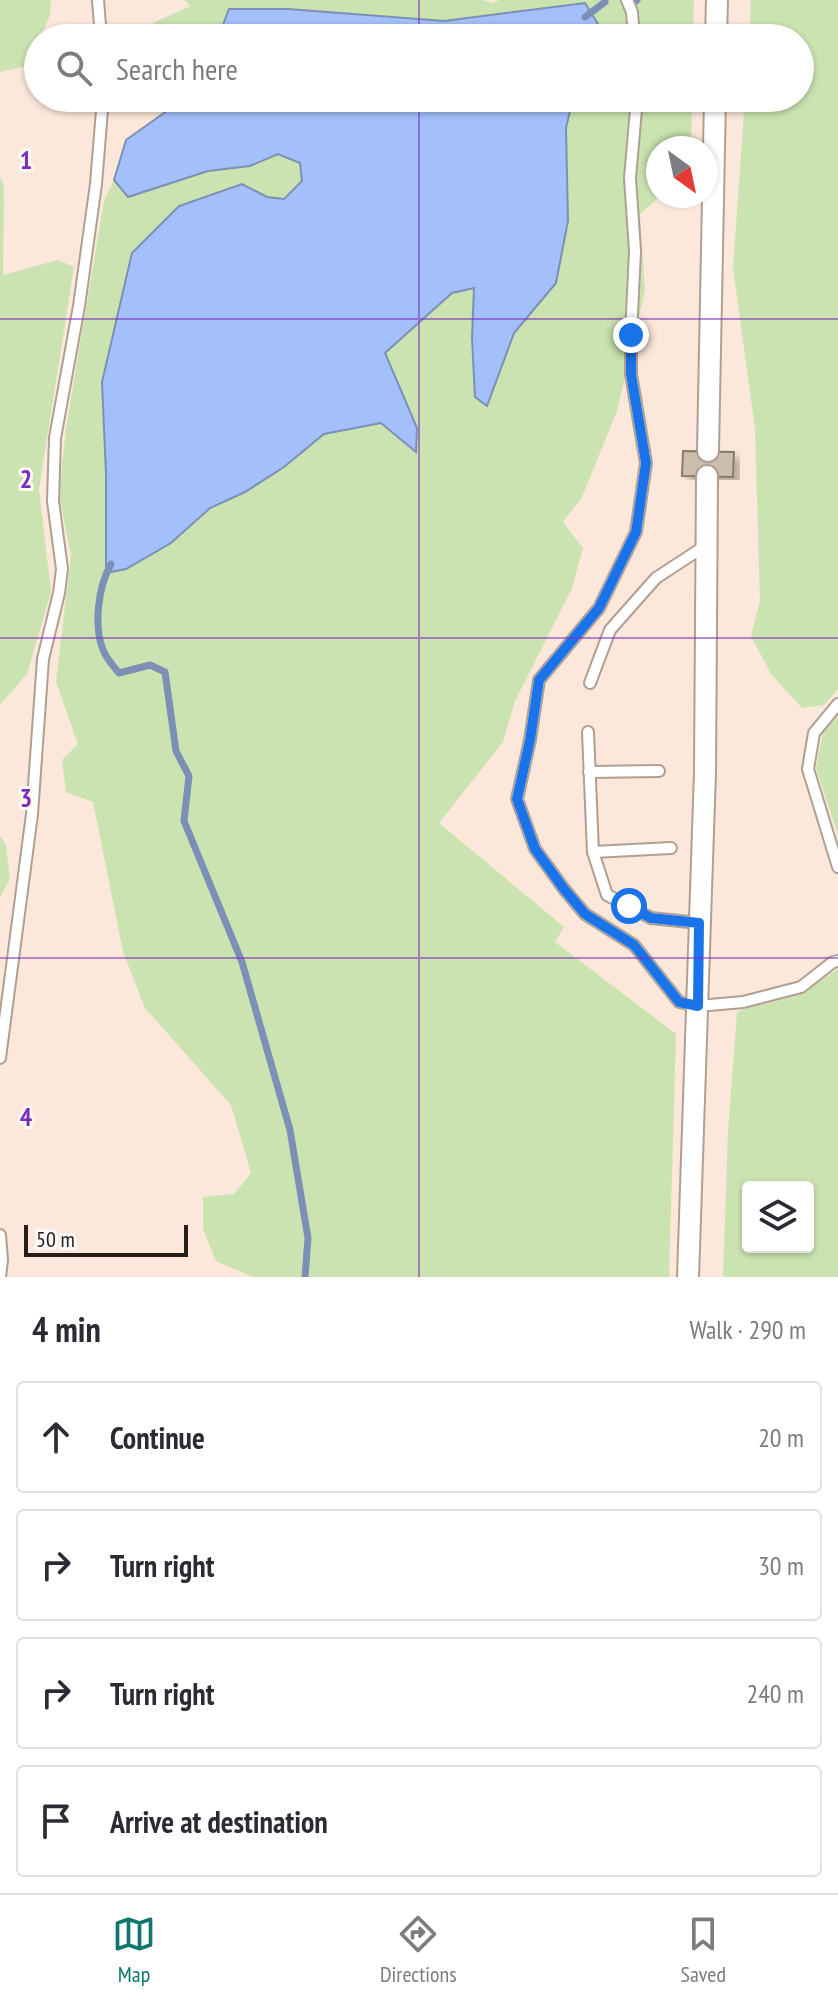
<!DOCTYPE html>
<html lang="en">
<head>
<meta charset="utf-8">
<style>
	:root { --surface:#fff; --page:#f7f7f7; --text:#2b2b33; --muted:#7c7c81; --line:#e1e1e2; --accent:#0f766e }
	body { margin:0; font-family:"PT Sans Narrow",sans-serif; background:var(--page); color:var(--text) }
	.controls { position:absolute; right:24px; bottom:24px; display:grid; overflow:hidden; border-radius:8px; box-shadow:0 2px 6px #0004 }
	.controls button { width:72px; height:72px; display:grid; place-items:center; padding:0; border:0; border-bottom:2px solid var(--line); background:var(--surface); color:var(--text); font:40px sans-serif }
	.compass { position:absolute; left:646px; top:136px; width:72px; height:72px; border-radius:50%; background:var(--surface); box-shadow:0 2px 6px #0004; rotate:147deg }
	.scale { position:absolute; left:24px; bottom:20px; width:164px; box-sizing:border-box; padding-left:8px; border:4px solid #241d19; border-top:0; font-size:22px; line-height:28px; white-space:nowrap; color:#241d19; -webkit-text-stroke:6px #fcf8f6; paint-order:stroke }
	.stop { position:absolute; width:24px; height:24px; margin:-18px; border:6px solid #1a73e8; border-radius:50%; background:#fff }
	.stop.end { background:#1a73e8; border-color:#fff; box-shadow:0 2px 8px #0008 }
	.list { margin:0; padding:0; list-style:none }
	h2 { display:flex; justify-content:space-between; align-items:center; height:104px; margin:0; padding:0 32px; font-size:34px }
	h2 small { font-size:26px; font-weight:400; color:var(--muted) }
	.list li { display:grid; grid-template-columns:52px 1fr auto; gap:24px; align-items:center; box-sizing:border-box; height:112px; margin:0 16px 16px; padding:0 16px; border:2px solid var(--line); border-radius:8px }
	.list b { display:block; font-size:30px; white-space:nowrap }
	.list em { font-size:26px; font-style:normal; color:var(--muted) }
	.icon { flex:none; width:44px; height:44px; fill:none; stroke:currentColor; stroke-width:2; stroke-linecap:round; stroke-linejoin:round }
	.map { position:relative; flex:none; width:838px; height:1277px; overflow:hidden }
	.search { position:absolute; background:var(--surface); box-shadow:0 2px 6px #0004; left:24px; right:24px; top:24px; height:88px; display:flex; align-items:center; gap:20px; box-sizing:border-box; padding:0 28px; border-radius:44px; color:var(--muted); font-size:30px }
	.sheet { height:616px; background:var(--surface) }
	nav { display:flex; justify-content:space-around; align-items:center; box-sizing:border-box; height:112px; border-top:2px solid var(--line); background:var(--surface); font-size:22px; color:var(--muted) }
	nav a { display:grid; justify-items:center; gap:4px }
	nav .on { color:var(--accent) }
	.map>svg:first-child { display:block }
	.green { fill:#cae3b0; fill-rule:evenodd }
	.water { fill:#a3c0fa; stroke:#7d8fb6; stroke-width:2 }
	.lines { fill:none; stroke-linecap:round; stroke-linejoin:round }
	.stream { stroke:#7d8fb6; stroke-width:7 }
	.building { fill:#ccbead; stroke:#877a6a; stroke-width:2; filter:url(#shadow) }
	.lane-casing { stroke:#b19f92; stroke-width:14 }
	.street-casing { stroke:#b19f92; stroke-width:24 }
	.lane { stroke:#fff; stroke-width:10 }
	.street { stroke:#fff; stroke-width:20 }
	.route { stroke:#1a73e8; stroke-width:10 }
	.grid { fill:none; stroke:#7b2cbf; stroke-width:2; stroke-opacity:0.55 }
	.grid-label { font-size:26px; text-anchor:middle; font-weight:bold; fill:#7b2cbf; stroke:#fcf8f6; stroke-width:6; stroke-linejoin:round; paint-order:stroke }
</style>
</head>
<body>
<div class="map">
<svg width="838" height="1277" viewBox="0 0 838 1277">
	<defs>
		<filter id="shadow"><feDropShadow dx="7" dy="7" stdDeviation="4" flood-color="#0004"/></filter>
	</defs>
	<rect width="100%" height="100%" fill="#fbe8da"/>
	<g class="green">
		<polygon points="0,0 51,0 50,15 40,38 38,38 26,66 0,72"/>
		<polygon points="184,0 483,0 493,3 499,0 694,0 693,38 592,38 598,24 585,3 444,21 288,9 230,9 221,31 211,38 133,38 157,21 191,6"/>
		<polygon points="751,0 838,0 838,689 824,705 802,708 771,674 751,636 760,601 755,429 733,268 745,98 800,98 800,38 749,38"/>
		<polygon points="573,98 692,98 691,148 658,148 658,196 660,196 640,214 645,291 617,411 582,497 563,522 583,548 572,588 515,701 503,742 439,823 564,927 555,942 676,1034 669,1277 253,1277 216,1261 203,1229 203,1197 234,1194 251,1173 231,1105 145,1008 123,952 93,802 66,792 62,760 78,744 56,682 71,556 59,495 66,428 104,201 114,180 128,197 208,171 250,166 278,154 300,163 302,181 285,199 267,197 242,184 106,473 106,572 171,543 210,508 245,492 284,467 324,434 381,423 415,451 417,428 385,353 452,293 475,288 472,338 475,397 487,405 514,333 556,283 568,221 566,128"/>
		<polygon points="0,176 4,186 3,275 58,260 74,267 39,489 51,592 27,674 0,705"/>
		<polygon points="838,716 838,834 816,769 823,732"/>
		<polygon points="0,836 6,845 10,879 0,897"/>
		<path d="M838,969V1277H723L728,1131L737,1012L828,976ZM748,1187H808V1247H748Z"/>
	</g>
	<g class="water">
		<polygon points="585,3 598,24 592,38 211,38 221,30 229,9 288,9 444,21"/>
		<polygon points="185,98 573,98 566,128 568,221 556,283 514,333 487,406 475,397 472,338 474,288 452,293 385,353 417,428 416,452 381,423 324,434 284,467 245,492 210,508 171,543 126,569 106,573 106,473 102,382 132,253 179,206 242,184 267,197 284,199 302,181 300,163 278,154 250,166 208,171 128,197 114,180 126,140"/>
	</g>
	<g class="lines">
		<g class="stream">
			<polyline points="636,1 637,0"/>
			<polyline points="585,17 605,2"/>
			<path d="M111,564C98,587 93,628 104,652C107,659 114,667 119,673L150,665L165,672L176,751L189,776L184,821L242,962L290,1130L308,1238L305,1277"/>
		</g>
	</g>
	<polygon class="building" points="683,451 734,452 733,477 682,476"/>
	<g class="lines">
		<defs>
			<g id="lane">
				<polyline points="98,0 101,38"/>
				<polyline points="627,0 632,12 634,38"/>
				<polyline points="637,98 630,178 635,251 631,335 631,374 646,463 636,532 599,608 539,680 530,740 517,799 535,849 564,889 585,914 634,945 679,1002 698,1006 743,1002 801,987 833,962 838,961"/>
				<polyline points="590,683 610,630 656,578 705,546"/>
				<polyline points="838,704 814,733 808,769 838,867"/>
				<polyline points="588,732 593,852 607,895 651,918 699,923"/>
				<polyline points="589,772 659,771"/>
				<polyline points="593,852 671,848"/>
				<polyline points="0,1058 32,814 43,659 59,593 62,569 53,501 55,438 79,306 96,184 103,98"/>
				<polyline points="0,1235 2,1260 0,1277"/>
			</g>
			<g id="street">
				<polyline points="716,38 717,0"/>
				<polyline points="708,451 715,98"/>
				<polyline points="688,1277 705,772 707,476"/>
			</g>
		</defs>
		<use href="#lane" class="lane-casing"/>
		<use href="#street" class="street-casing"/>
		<use href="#lane" class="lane"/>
		<use href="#street" class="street"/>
	</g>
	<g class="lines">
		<polyline class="route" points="629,906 651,918 699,923 698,1006 679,1002 634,945 585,914 564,889 535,849 517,799 530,740 539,680 599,608 636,532 646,463 631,374 631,335"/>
	</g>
	<path class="grid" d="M419,0V38M419,98V1277M0,319H838M0,638H838M0,958H838"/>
	<g class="grid-label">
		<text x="26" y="169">1</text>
		<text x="26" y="488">2</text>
		<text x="26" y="807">3</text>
		<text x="26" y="1126">4</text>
	</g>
</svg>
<div class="controls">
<button><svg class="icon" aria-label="layers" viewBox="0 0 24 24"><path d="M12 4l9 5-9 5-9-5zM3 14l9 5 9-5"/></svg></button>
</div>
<svg class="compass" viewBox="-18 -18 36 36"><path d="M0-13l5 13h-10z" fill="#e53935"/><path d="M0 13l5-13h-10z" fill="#7c7c81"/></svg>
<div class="scale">50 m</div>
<div class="stop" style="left:629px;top:906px"></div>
<div class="stop end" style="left:631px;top:335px"></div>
<div class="search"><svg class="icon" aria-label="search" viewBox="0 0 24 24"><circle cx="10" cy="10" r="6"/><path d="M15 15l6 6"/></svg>Search here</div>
</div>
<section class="sheet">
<h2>4 min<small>Walk · 290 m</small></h2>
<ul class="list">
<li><svg class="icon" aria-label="ahead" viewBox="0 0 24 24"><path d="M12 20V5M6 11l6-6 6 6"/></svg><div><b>Continue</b></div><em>20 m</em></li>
<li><svg class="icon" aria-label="right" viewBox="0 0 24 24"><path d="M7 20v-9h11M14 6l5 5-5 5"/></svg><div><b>Turn right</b></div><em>30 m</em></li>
<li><svg class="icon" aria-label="right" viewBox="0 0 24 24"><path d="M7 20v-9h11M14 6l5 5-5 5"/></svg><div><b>Turn right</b></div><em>240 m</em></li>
<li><svg class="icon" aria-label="arrive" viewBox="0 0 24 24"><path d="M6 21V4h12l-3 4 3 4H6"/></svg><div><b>Arrive at destination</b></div></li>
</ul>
</section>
<nav>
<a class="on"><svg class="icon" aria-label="map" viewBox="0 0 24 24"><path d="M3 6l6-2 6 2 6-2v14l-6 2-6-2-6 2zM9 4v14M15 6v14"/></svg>Map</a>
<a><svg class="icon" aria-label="directions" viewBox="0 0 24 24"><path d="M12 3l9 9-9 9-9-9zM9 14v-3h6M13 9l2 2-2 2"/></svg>Directions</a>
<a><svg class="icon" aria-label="saved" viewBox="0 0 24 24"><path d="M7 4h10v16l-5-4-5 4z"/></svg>Saved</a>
</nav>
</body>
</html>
